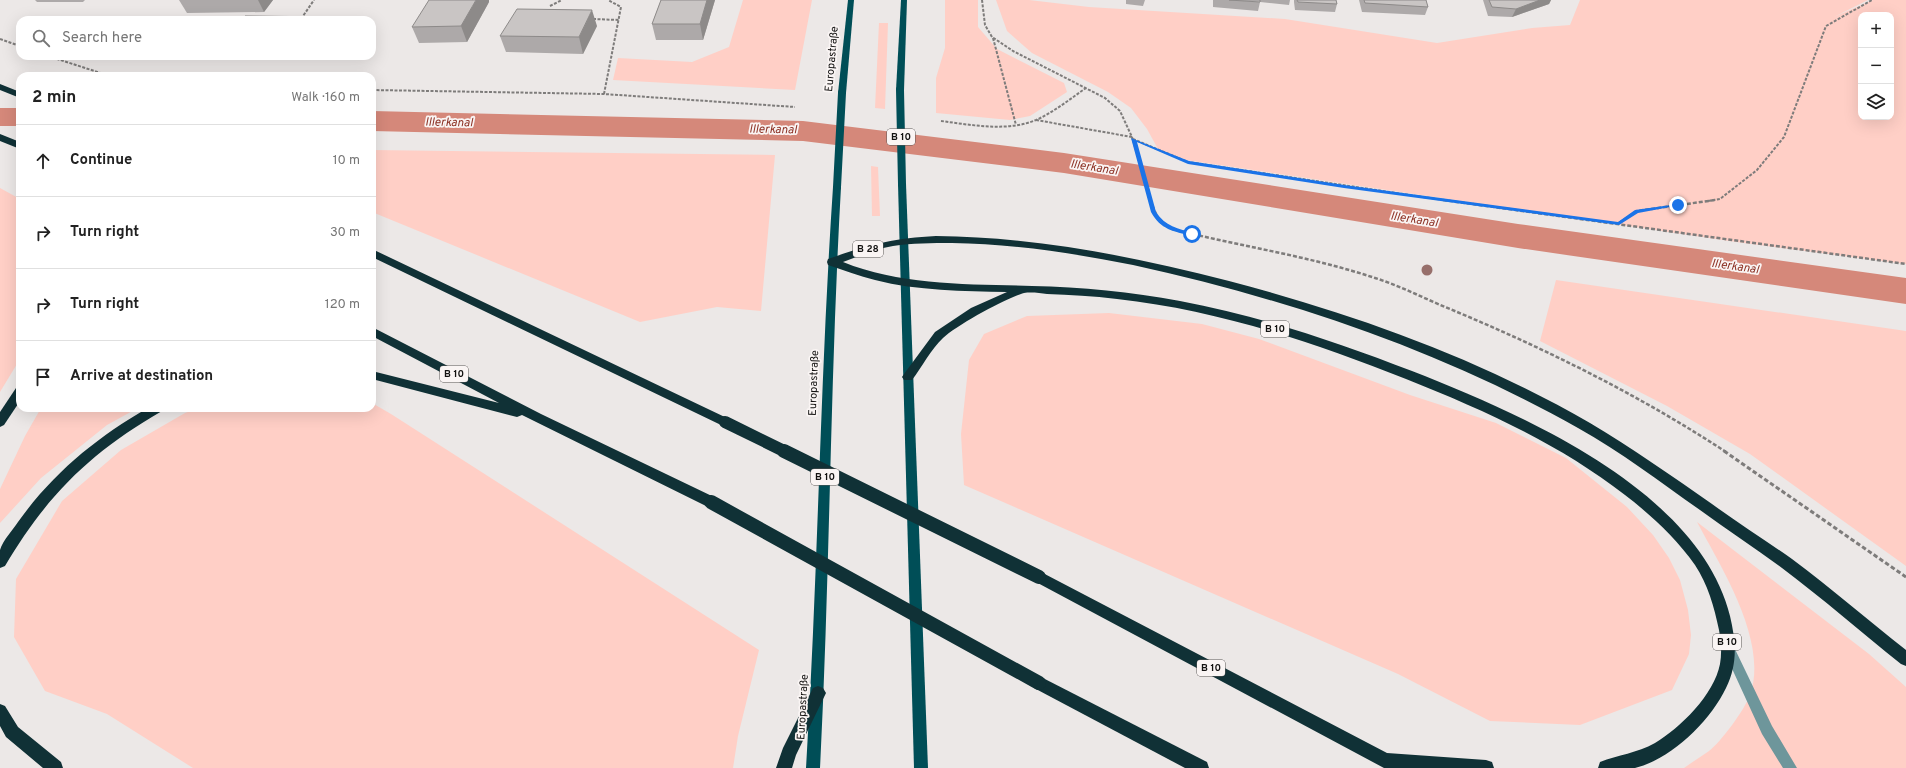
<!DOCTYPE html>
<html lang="en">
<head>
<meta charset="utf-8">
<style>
	:root { --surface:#fff; --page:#f2f2f2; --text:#222; --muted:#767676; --line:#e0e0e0 }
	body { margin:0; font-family:Overpass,sans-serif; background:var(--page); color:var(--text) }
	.controls { position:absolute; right:12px; top:12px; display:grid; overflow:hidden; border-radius:8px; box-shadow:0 4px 16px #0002 }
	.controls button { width:36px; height:36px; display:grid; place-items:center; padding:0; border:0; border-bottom:1px solid var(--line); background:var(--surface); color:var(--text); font:20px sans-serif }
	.stop { position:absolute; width:12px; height:12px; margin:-9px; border:3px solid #1a73e8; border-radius:50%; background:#fff }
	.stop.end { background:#1a73e8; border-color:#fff; box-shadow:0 1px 4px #0008 }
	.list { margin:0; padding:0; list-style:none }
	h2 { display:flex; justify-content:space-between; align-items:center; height:52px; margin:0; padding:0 16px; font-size:17px }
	h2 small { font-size:13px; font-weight:400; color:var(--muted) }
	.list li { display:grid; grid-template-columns:26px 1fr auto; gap:12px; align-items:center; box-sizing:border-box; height:72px; padding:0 16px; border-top:1px solid var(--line) }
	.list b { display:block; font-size:15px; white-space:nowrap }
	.list em { font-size:13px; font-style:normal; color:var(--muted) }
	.icon { flex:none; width:22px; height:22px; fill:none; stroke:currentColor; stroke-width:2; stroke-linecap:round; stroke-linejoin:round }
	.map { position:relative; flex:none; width:1906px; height:768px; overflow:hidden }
	.search { position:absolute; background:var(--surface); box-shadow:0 4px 16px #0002; left:16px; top:16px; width:360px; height:44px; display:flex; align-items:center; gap:10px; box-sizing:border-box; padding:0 14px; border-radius:12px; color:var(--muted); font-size:15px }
	.panel { position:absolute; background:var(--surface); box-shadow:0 4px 16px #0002; left:16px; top:72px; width:360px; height:340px; border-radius:12px }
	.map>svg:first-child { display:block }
	.green { fill:#ffcfc6; fill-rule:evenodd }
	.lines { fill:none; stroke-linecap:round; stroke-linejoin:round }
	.canal { fill:#d5887a; fill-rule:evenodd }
	.path-far2 { stroke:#7e7c7b; stroke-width:2; stroke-dasharray:3 1.5; stroke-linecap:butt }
	.path-far1 { stroke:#7e7c7b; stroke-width:2.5; stroke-dasharray:4 2; stroke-linecap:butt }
	.path { stroke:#7e7c7b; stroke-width:3; stroke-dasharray:4.5 2.5; stroke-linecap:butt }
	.minor { fill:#6e969b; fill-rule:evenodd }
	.major { fill:#004e57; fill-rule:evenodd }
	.highway { fill:#103136; fill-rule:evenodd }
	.major-bridge { stroke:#004e57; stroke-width:8 }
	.highway-bridge-far1 { stroke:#103136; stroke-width:12 }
	.highway-bridge { stroke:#103136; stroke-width:14 }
	.tree { fill:#976f6b }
	.wall { fill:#ada9a9 }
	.shaded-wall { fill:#8d8a89 }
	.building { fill:#c9c5c4; stroke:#8d8a89 }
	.route { fill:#1a73e8 }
	.labels { text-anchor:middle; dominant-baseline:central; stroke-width:3.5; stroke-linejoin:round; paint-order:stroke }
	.shield { fill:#faf5f4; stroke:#585655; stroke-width:1 }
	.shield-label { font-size:10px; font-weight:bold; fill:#131211 }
	.street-label { font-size:11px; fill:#131211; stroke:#faf5f4 }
	.water-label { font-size:12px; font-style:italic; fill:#8c3023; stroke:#faf5f4 }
</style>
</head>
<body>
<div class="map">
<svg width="1906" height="768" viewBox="0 0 1906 768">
	<rect width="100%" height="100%" fill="#ece8e7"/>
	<g class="green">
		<polygon points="743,0 812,0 795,90 613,80 618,58 692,62 729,47"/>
		<polygon points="945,0 978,0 978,27 997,49 1064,83 1067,92 1030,116 1010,120 936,113 936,78 945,48"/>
		<path d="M996,0H1029L1089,7L1285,19L1437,43L1532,28L1570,25L1580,0H1868L1834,17L1873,0H1906V264L1736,242L1186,160L1158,149L1147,129L1131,108L1108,92L1032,53L1007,31ZM1861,15H1891V117H1861Z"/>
		<polygon points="879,23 888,23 885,109 875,108"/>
		<polygon points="372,150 775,155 761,311 717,307 640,322 372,212"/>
		<polygon points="871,166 878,167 880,216 872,216"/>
		<polygon points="0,188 20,199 20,359 0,392"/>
		<polygon points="1556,280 1906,331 1906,566 1750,454 1667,406 1540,341"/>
		<polygon points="1109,313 1202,324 1259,339 1410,395 1496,423 1566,458 1627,507 1653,535 1669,558 1680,580 1688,610 1691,635 1689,654 1672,690 1580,725 1490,721 1398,674 964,485 961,434 969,360 984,334 1027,316"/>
		<polygon points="372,403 391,414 759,650 738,736 733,768 193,768 107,714 45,691 14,637 16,579 62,501 121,450 185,413 199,408 372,408"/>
		<polygon points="41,408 138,408 107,425 41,478 0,523 0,489 25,436"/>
		<path d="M1697,522L1869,654L1906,687V768H1684C1692,762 1701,757 1709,751C1721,742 1745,709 1750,695C1769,642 1721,567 1697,522Z"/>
	</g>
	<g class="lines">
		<g class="canal">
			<rect x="0" y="108" width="20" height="18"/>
			<polygon points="372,111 803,121 1064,153 1518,224 1906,278 1906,304 1518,248 1064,173 803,141 372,131"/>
		</g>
		<g class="path-far2">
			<polyline points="982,0 985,25 992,37 1013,51 1105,98 1120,111 1132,137 1151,201"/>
			<polyline points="550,6 562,0"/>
			<polyline points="301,19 314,0"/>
			<polyline points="593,19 619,20"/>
			<polyline points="993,38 1016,125"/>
			<polyline points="0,39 20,46"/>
			<polyline points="48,56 110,76"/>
			<polyline points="202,76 204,74"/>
			<polyline points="372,90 604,94 795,107"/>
			<polyline points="604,94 621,7 608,0"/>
			<polyline points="1036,120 1132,137"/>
			<path d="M941,121C972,125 1007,132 1036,120C1054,112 1070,99 1086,88"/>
			<polyline points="1133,139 1188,162 1450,201"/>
			<polyline points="1708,201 1720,199 1757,170 1784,137 1826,26 1872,0"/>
		</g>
		<g class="path-far1">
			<path d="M1150,200L1159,221L1172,229C1239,246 1309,256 1375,278C1401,286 1425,299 1450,309C1546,349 1639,395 1726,452"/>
			<polyline points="1443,200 1906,264"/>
			<polyline points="1619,223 1637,211 1715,200"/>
		</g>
		<polyline class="path" points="1724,451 1906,577"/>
		<polygon class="minor" points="1729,643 1733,645 1772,726 1797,768 1783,768 1762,734 1723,649 1725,645"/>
		<g class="major">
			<polygon points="848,0 854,0 846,93 842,95 838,93"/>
			<polygon points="901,0 907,0 904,90 900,92 896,90"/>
			<polygon points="902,181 906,184 928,768 914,768 898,184"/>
			<path d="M837,184L841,187C830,381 830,574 820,768H806C818,574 820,380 833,187Z"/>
		</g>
		<g class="highway">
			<polygon points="0,84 20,92 20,98 0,90"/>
			<polygon points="0,134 20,142 20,149 0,141"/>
			<path d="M936,236C1036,237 1132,256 1229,281C1354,314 1478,358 1590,423C1632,448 1672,476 1712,504C1738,523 1765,540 1792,559C1831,588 1868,620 1906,650V666L1901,664C1861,632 1822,598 1782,568C1755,548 1727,530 1700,510C1660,482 1621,452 1578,428C1440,350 1288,299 1133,265C1073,253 1013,244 952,243C932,243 912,243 893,246C876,249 859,256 843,262C902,286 969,284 1032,286C1082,287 1131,292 1180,301C1260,316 1337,342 1412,371C1521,414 1699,490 1730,616C1736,642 1738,663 1726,688C1710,721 1672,759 1635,768C1624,768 1610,768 1598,768L1600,762C1618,755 1637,753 1655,743C1680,728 1714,695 1720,664C1722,653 1721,641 1719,630C1714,606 1708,585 1695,565C1676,538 1651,515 1625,495C1559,444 1484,410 1406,379C1313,342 1217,310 1117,299C1093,296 1070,295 1047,294C1040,293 1031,292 1024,293C1006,298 957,325 943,338C931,349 922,367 912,380H904L902,377L904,374L935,332L971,308L1007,292C963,291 918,291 875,280C859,276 844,270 828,265L827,262L828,259C868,245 893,238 936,236Z"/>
			<polygon points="372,249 729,419 731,422 729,425 725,427 721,425 372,257"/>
			<polygon points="372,327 541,414 716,498 718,502 716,506 711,507 706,506 522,415 517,417 372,379 372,371 499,403 372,336"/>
			<polygon points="20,386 20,401 4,425 0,427 0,412 16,388"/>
			<path d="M148,408H164L162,411C91,452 47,495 5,566L0,568C0,563 0,555 0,550C3,540 13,530 18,522C53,473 97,437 148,408Z"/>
			<polygon points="1039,571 1387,753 1486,760 1492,762 1494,768 1384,768 1034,581 1032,577 1034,573"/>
			<polygon points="1039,676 1207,762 1209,768 1185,768 1034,688 1031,683 1034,678"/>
			<polygon points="818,686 823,688 826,693 796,755 792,768 776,768 783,748 813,688"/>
			<polygon points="0,704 5,706 18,727 61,762 63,768 43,768 6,737 0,726"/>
		</g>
		<g class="major-bridge">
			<polyline points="900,90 902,184"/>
			<polyline points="837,187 842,93"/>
		</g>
		<polyline class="highway-bridge-far1" points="725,422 786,452"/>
		<g class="highway-bridge">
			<polyline points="784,451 1039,577"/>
			<polyline points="711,502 1039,683"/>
		</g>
	</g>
	<circle class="tree" cx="1427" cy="270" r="5.5"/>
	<g class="wall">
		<polygon points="35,0 85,0 83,2 37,2"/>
		<polygon points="179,0 273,0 264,12 187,13"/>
		<polygon points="661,0 715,0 703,40 656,40 652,24"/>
		<polygon points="1122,0 1145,0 1143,6 1126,4 1126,0"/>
		<polygon points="1213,0 1290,0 1289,5 1260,2 1258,11 1213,7"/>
		<polygon points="1294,0 1336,0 1337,4 1335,12 1295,10 1294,2"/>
		<polygon points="1359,0 1426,0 1428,7 1425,15 1362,12"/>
		<polygon points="1483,0 1551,0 1549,4 1512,17 1488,16"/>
		<polygon points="489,2 467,42 419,43 412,27"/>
		<polygon points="597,26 583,54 506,52 500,36"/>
		<polygon points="232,56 322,56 321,57"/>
	</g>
	<g class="shaded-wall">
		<polygon points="258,0 273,0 264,12"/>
		<polygon points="476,0 489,0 489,2 467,42 461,26"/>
		<polygon points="707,0 715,0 703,40 700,24"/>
		<polygon points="1540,0 1551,0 1549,4 1512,17 1516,9"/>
		<polygon points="592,10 597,26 583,54 579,37"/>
		<polygon points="332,17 334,20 330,20"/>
	</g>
	<g class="building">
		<polygon points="429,0 476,0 461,26 412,27"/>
		<polygon points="661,0 707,0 700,24 652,24"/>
		<polygon points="1229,0 1260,0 1260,2"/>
		<polygon points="1297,0 1336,0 1337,4 1298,2"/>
		<polygon points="1364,0 1426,0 1428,7 1365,3"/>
		<polygon points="1489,0 1540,0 1516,9 1492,7"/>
		<polygon points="517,9 592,10 579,37 500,36"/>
		<polygon points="245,16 332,17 330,20 241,20"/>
	</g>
	<path class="route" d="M1131,138L1189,161L1344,185L1618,222L1635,210L1678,204L1681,205L1638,213L1619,225L1344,188L1188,164L1137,142L1156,212C1165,226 1178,229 1194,233V236H1192C1173,231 1161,230 1151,212Z"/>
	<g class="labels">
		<g class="shield">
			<rect x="887" y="129" width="28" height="16" rx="3"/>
			<rect x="853" y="241" width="30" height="16" rx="3"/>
			<rect x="1261" y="321" width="28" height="16" rx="3"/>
			<rect x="440" y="366" width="28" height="16" rx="3"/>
			<rect x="811" y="469" width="28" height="16" rx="3"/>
			<rect x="1713" y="634" width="28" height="16" rx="3"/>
			<rect x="1197" y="660" width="28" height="16" rx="3"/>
		</g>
		<g class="shield-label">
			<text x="901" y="137">B 10</text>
			<text x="868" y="249">B 28</text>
			<text x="1275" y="329">B 10</text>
			<text x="454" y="374">B 10</text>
			<text x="825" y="477">B 10</text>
			<text x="1727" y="642">B 10</text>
			<text x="1211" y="668">B 10</text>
		</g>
		<g class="street-label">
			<text transform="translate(832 59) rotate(-85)">Europastraße</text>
			<text transform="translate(814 383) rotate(-88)">Europastraße</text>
			<text transform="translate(803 707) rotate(-87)">Europastraße</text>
		</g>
		<g class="water-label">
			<text transform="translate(449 123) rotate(1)">Illerkanal</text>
			<text transform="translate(773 130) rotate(1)">Illerkanal</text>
			<text transform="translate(1094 168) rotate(9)">Illerkanal</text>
			<text transform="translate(1414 220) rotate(9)">Illerkanal</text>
			<text transform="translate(1735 267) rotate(8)">Illerkanal</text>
		</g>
	</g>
</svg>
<div class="controls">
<button>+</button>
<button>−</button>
<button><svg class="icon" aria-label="layers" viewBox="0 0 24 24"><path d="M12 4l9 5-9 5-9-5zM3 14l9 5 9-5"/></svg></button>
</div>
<div class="stop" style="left:1192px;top:234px"></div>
<div class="stop end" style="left:1678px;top:205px"></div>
<div class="search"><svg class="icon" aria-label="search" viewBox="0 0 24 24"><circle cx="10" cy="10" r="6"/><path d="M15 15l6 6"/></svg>Search here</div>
<section class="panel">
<h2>2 min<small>Walk · 160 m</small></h2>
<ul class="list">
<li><svg class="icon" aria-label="ahead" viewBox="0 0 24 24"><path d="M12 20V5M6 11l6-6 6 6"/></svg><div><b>Continue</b></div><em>10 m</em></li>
<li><svg class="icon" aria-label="right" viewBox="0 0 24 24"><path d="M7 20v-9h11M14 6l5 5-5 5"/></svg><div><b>Turn right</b></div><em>30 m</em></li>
<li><svg class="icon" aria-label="right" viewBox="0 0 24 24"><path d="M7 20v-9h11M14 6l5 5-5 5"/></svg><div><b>Turn right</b></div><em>120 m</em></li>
<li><svg class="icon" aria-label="arrive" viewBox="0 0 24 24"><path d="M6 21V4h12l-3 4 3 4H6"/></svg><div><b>Arrive at destination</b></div></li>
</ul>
</section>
</div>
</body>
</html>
